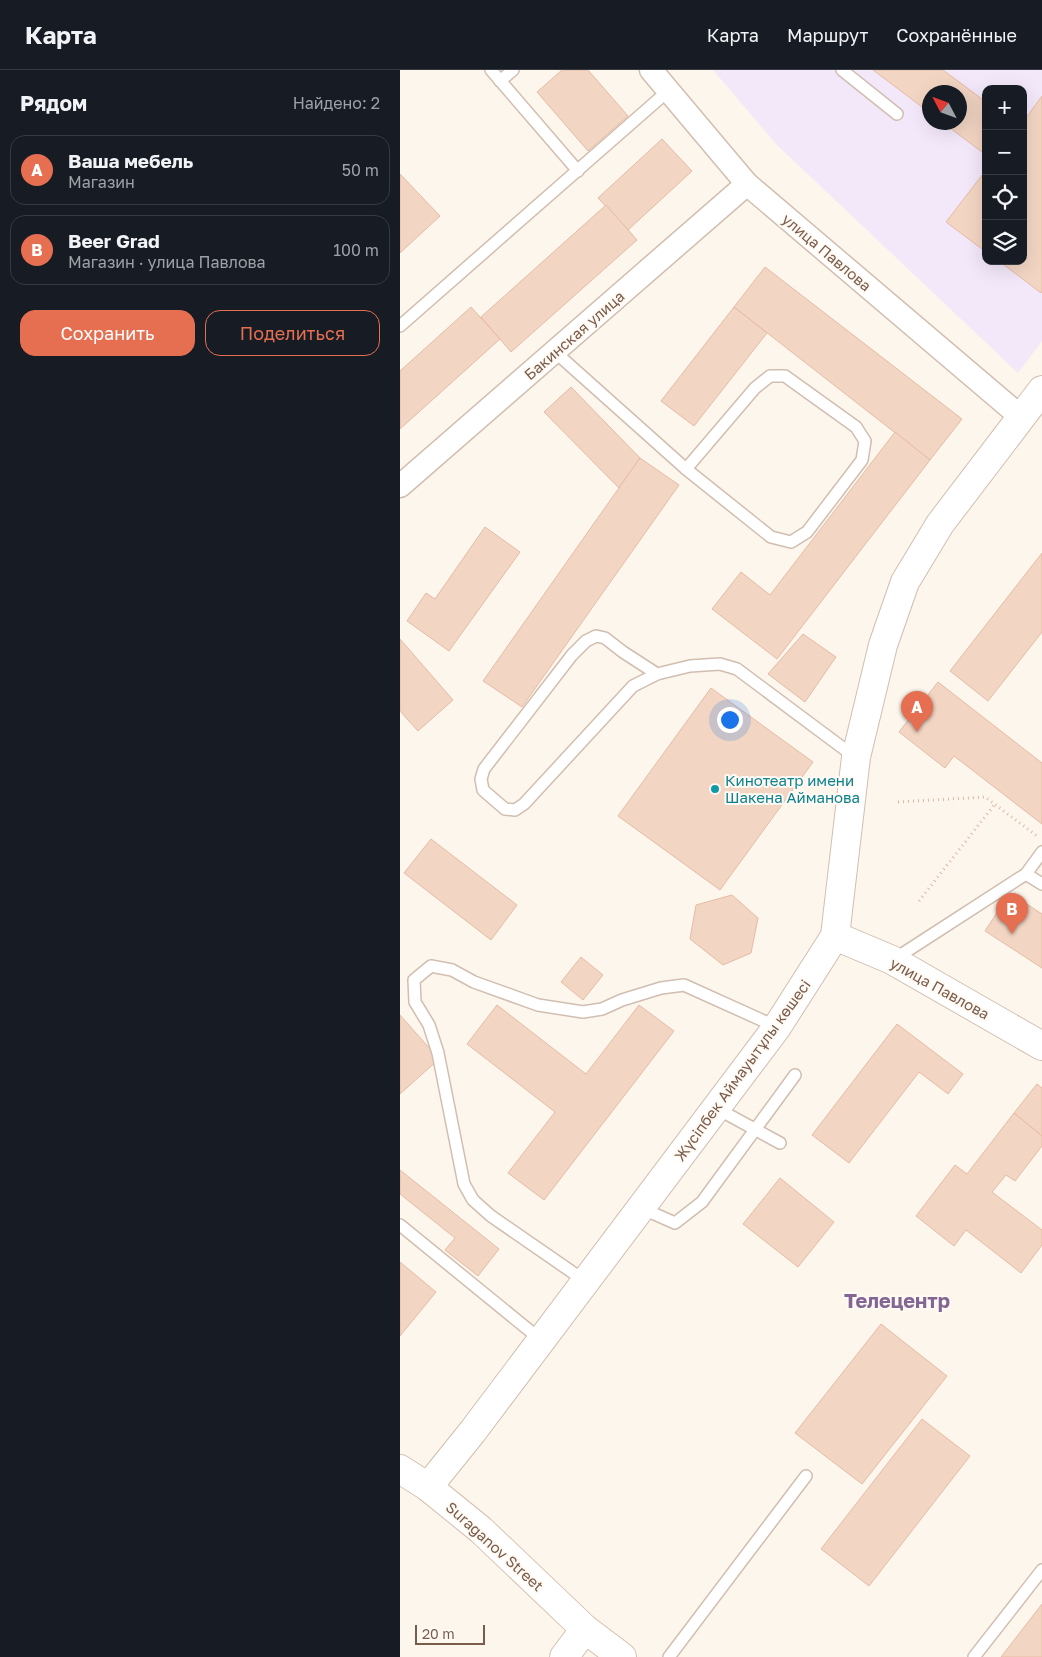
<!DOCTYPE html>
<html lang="ru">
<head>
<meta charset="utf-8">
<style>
	:root { --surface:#171b24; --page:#20242c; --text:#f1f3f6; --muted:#9ea1a6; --line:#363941; --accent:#e76f51 }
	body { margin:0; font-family:"Golos Text",sans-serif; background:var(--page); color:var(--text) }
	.controls { position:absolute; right:15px; top:15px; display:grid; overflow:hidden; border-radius:10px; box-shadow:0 5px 20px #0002 }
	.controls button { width:45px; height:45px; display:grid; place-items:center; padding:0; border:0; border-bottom:1px solid var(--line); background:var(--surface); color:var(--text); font:25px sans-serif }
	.compass { position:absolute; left:522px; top:15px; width:45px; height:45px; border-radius:50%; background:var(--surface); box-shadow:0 5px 20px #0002; rotate:311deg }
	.scale { position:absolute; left:15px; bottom:12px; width:70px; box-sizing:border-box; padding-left:5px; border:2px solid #7a5c4d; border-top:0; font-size:14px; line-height:18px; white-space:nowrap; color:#7a5c4d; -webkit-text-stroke:4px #fffaf3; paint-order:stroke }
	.you { position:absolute; left:329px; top:649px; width:18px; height:18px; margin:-12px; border:4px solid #fff; border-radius:50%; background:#1a73e8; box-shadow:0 0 0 8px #1a73e833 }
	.badge { display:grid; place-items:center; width:32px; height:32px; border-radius:50%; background:var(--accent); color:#fff; font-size:16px; font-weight:700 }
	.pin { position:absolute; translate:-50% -41px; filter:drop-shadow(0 1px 2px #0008) }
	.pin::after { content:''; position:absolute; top:26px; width:18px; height:15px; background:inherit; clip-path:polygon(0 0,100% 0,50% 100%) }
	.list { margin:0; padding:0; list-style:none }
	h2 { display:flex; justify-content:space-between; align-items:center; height:65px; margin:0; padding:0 20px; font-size:21px }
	h2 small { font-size:16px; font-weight:400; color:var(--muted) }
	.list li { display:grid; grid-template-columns:32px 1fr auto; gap:15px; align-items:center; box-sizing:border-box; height:70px; margin:0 10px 10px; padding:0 10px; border:1px solid var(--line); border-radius:15px }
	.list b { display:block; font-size:19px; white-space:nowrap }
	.list p { margin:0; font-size:16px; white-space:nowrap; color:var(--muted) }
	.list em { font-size:16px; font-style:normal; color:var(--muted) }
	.actions { display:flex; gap:10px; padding:15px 20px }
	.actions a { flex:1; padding:11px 0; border:1px solid var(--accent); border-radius:15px; text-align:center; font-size:18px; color:var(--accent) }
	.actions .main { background:var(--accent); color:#fff }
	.icon { flex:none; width:28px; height:28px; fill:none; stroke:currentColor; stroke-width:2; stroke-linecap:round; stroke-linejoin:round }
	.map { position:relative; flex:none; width:642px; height:1587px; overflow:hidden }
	header { display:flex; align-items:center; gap:30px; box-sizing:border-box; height:70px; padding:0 25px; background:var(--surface); border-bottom:1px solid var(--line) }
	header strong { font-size:24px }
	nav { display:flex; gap:28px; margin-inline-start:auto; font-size:18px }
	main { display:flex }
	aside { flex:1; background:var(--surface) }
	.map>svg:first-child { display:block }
	.education { fill:#f3e8fa; fill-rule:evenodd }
	.building { fill:#f3d5c3; stroke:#e6bba3 }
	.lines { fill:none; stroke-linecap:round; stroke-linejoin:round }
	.service-casing { stroke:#d1beb0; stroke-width:14 }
	.minor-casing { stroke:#d1beb0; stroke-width:25 }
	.tertiary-casing { stroke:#d1beb0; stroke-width:30 }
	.secondary-casing { stroke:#d6c0b0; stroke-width:30 }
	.path { stroke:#d9b8a5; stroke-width:3; stroke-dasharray:1 4; stroke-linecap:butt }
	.service { stroke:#fff; stroke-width:11 }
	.minor { stroke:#fff; stroke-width:22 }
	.tertiary { stroke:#fff; stroke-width:28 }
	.secondary { stroke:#fff; stroke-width:28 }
	.culture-dot { fill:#0f9aa8; stroke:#fffaf3; stroke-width:2 }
	.labels { text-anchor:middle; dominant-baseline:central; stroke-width:4; stroke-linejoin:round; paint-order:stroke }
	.street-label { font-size:15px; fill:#7a5c4d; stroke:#fffaf3 }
	.culture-label { font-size:15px; fill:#0d838f; stroke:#fffaf3; text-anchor:start }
	.district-label { font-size:20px; font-weight:bold; fill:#846695; stroke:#fffaf3 }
</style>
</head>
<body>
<header>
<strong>Карта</strong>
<nav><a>Карта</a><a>Маршрут</a><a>Сохранённые</a></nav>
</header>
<main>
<aside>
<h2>Рядом<small>Найдено: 2</small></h2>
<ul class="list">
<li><span class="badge">A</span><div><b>Ваша мебель</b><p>Магазин</p></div><em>50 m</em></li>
<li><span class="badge">B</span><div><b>Beer Grad</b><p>Магазин · улица Павлова</p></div><em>100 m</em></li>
</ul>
<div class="actions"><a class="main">Сохранить</a><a>Поделиться</a></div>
</aside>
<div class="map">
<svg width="642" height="1587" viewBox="0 0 642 1587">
	<rect width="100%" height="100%" fill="#fdf6ec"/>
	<path class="education" d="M313,0H642V271L618,303L377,75ZM586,19H623V191H586ZM530,22H560V52H530Z"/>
	<g class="building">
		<polygon points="162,0 188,0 228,46 188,81 137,22"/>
		<polygon points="473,0 543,0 586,32 586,85 542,52 560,52 560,22 530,22 530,43"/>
		<polygon points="642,26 642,221 641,223 599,191 623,191 623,52"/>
		<polygon points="262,69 292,101 228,160 198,128"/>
		<polygon points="586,100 586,182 546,152"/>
		<polygon points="0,104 40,146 0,183"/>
		<polygon points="206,135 237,170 111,282 81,247"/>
		<polygon points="365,197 562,349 530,390 334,237"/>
		<polygon points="71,237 100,269 0,359 0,301"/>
		<polygon points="334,237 367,263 294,356 261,331"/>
		<polygon points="171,317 240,388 219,418 144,342"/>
		<polygon points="495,362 530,390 377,589 312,539 341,502 370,525"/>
		<polygon points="240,388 279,415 122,637 83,611"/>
		<polygon points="85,457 120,482 49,581 7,551 26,523 35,529"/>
		<polygon points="642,483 642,562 588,631 550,601"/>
		<polygon points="403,564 436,587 405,632 368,604"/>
		<polygon points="0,569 53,630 18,661 0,641"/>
		<polygon points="538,612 642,693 642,754 554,686 545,698 499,662"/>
		<polygon points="311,618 413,692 320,820 218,746"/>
		<polygon points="31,769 117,835 91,870 4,803"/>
		<polygon points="610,823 642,844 642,898 585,861"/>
		<polygon points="332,825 358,848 351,883 323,895 290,869 296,835"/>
		<polygon points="181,887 203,905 183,930 161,912"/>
		<polygon points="97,935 186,1004 239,935 274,961 144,1130 108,1103 155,1042 67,974"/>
		<polygon points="0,945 39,989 0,1024"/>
		<polygon points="497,954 563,1004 548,1024 519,1002 449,1093 412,1065"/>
		<polygon points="637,1014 642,1018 642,1066 614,1043"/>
		<polygon points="614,1043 642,1066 642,1076 615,1111 606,1105 592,1122 642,1160 642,1175 621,1203 566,1160 554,1176 516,1146 555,1095 567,1104"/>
		<polygon points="0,1100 99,1179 78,1206 45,1180 55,1168 0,1124"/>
		<polygon points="380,1108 434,1152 398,1197 343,1154"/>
		<polygon points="0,1192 36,1222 0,1266"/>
		<polygon points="481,1254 547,1306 462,1414 395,1363"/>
		<polygon points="522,1349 570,1386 469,1516 421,1479"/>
		<polygon points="642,1534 642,1587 601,1587"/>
	</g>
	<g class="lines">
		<defs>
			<g id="service">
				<polyline points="91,0 178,101"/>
				<polyline points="442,0 497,44"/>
				<polyline points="100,11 113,0"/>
				<polyline points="0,256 268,21"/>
				<polyline points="155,282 286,399"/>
				<polygon points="370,306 385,306 456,357 465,371 462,390 407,462 391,472 371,467 286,399 355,318"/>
				<polyline points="257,604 223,582 205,568 196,566 186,571 172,585 84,699 81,709 83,720 105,739 115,740 124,734 233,616 257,604 290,596 320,594 337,599 455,687"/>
				<polyline points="626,804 642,814"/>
				<polyline points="493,890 626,804 642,782"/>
				<polyline points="316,1038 380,1073"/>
				<polyline points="241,1138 275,1153 302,1132 395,1005"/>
				<polyline points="0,1155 141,1270"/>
				<polyline points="185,1211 91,1146 73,1130 64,1114 38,983 29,955 15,932 14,910 31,896 52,900 74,912 138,935 183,942 202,939 222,930 261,918 284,915 377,957"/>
				<polyline points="269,1587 406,1406"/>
				<polyline points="574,1587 642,1500"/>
			</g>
			<g id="minor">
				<polyline points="251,0 347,114 621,347"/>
				<polyline points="0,416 347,114"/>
			</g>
			<g id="tertiary">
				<polyline points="435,866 492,890 642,976"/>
				<polyline points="28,1417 73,1361 377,957 435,866 456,687 483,575 505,512 540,454 642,320"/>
			</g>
			<g id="secondary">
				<polyline points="0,1399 28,1417 81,1460 185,1559 222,1587"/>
				<polyline points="164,1587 185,1559"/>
			</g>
		</defs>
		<use href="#service" class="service-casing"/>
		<use href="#minor" class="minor-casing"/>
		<use href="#tertiary" class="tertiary-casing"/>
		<use href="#secondary" class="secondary-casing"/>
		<g class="path">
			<polyline points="498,732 585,727 637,766"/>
			<polyline points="519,831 595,734"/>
		</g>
		<use href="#service" class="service"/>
		<use href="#minor" class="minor"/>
		<use href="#tertiary" class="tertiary"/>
		<use href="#secondary" class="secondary"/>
	</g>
	<circle class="culture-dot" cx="315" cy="719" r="5"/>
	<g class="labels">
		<g class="street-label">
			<text transform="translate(427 182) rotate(40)">улица Павлова</text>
			<text transform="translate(174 265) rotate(-41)">Бакинская улица</text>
			<text transform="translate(540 918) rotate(29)">улица Павлова</text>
			<text transform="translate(342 1000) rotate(-54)">Жүсіпбек Аймауытұлы көшесі</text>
			<text transform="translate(95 1476) rotate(42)">Suraganov Street</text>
		</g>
		<g class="culture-label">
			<text x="325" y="710">Кинотеатр имени<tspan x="325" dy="17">Шакена Айманова</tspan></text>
		</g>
		<g class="district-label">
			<text x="497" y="1230">Телецентр</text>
		</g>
	</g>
</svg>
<div class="controls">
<button>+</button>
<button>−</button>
<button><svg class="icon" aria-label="locate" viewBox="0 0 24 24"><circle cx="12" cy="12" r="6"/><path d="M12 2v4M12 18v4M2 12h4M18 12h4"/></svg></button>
<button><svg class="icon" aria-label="layers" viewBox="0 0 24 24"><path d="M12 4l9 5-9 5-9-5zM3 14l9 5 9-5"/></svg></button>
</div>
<svg class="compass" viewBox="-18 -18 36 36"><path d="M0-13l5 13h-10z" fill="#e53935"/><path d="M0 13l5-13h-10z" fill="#9ea1a6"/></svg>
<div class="scale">20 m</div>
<div class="you"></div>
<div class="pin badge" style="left:517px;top:662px">A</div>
<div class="pin badge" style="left:612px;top:864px">B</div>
</div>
</main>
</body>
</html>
